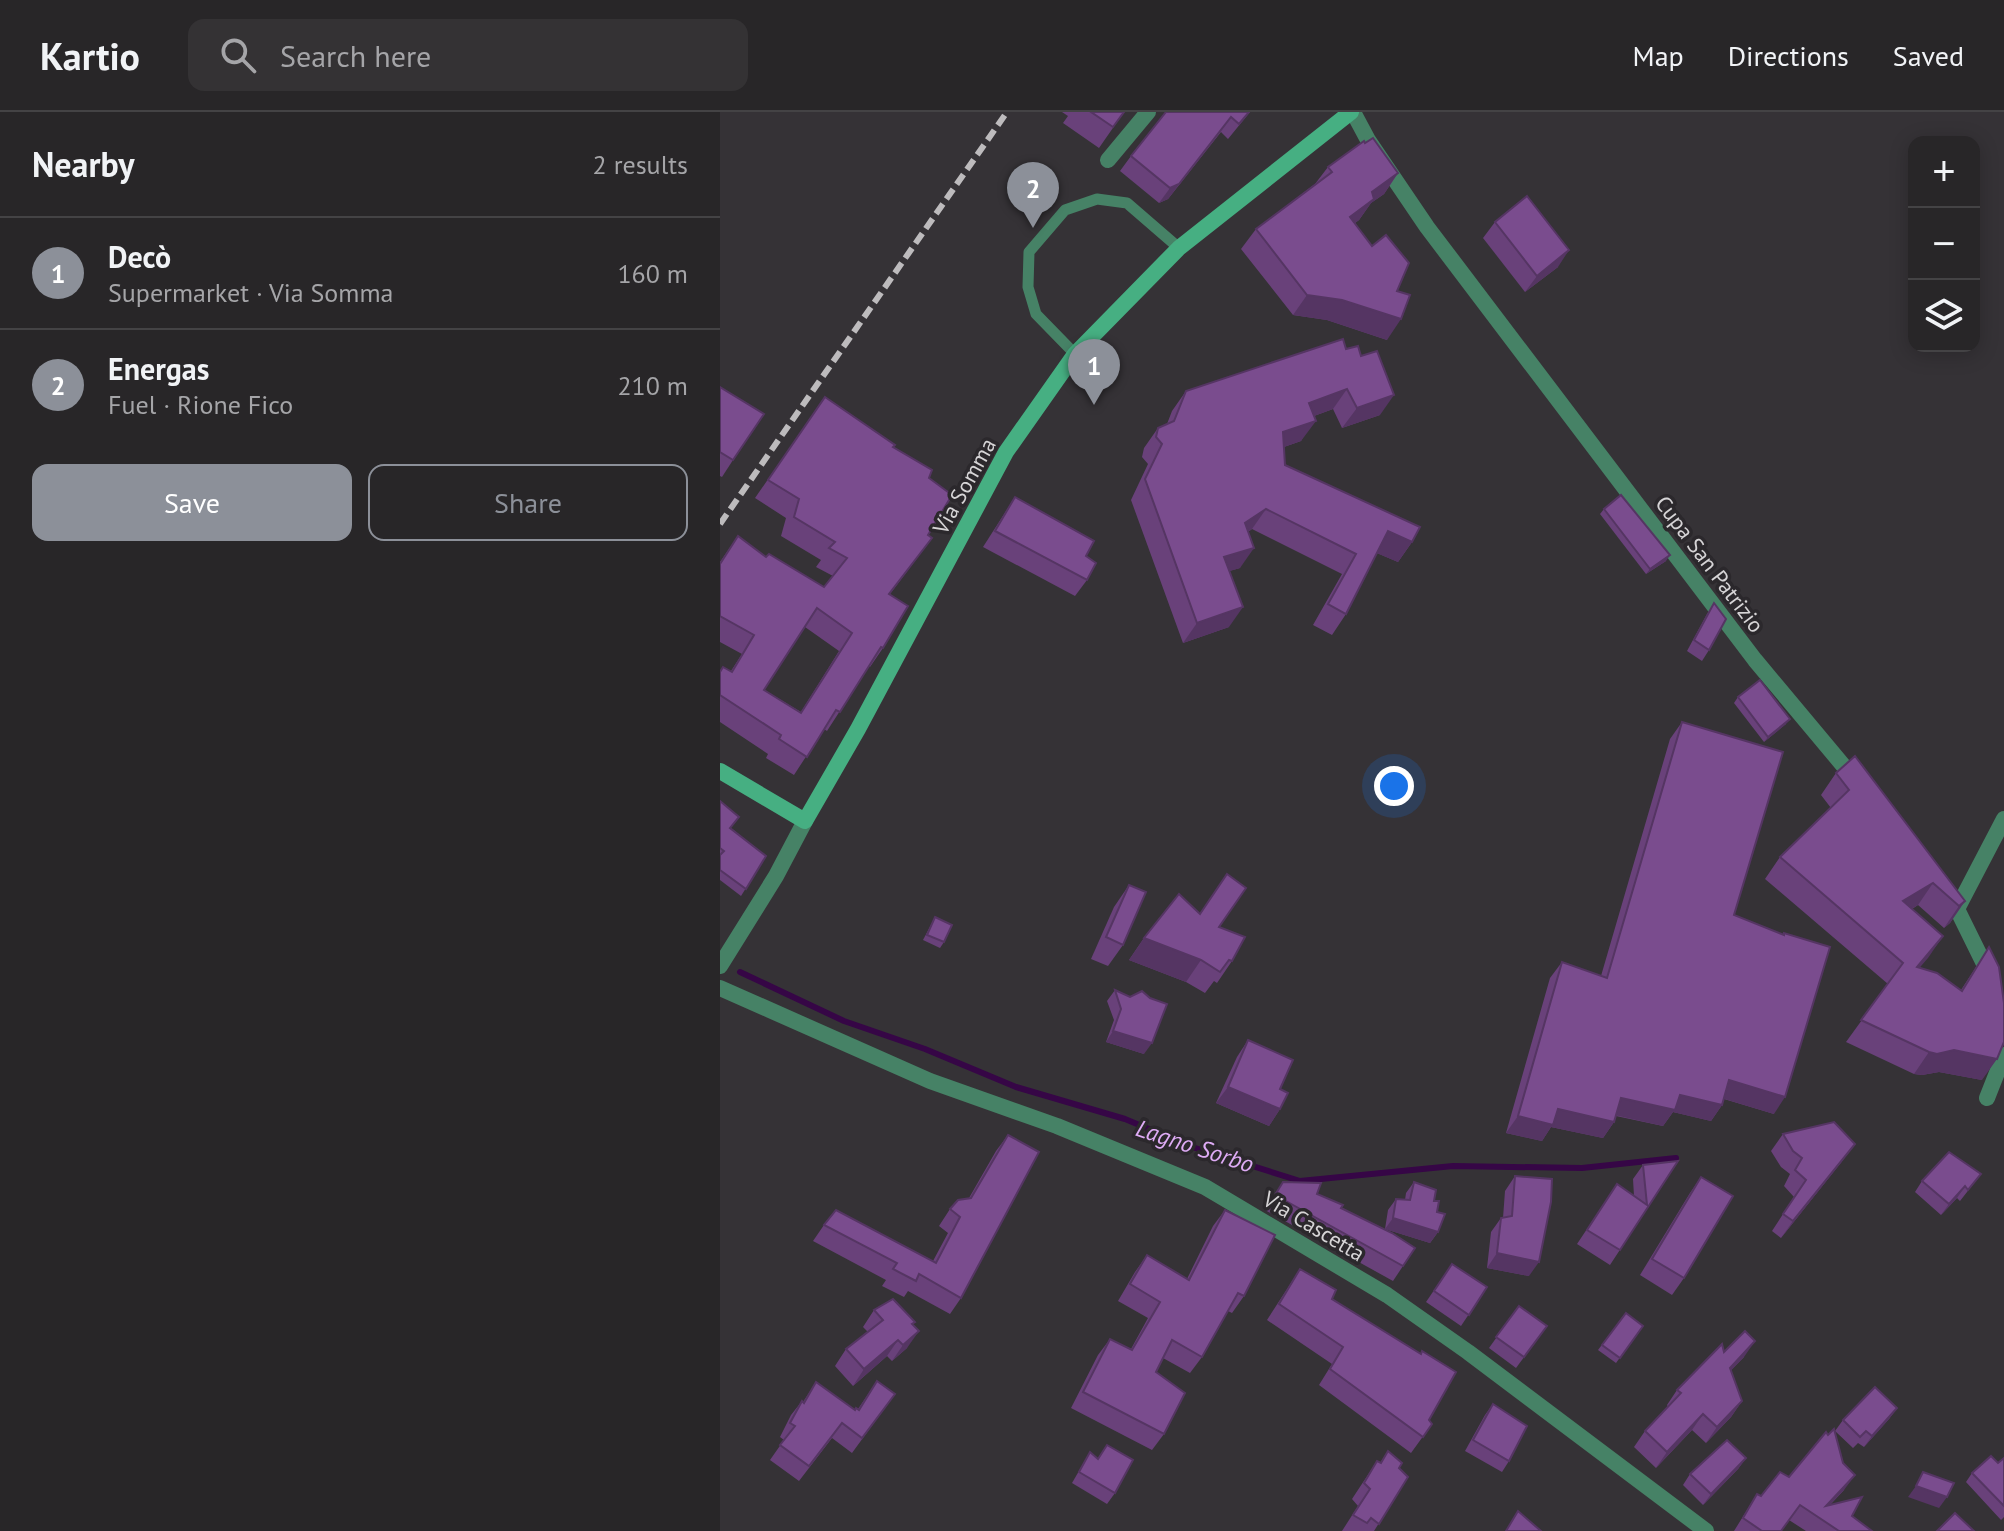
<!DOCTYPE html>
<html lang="en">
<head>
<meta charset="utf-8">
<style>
	:root { --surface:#282628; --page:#343234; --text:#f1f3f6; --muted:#a5a5a8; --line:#444345; --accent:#8c9099 }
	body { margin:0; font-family:"PT Sans",sans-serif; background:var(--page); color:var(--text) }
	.controls { position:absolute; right:24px; top:24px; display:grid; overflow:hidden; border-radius:16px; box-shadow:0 4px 20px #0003 }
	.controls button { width:72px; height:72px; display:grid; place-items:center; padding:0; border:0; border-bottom:2px solid var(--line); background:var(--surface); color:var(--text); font:40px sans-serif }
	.you { position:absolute; left:674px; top:674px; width:28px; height:28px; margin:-20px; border:6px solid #fff; border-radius:50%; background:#1a73e8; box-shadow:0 0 0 12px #1a73e833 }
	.badge { display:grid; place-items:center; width:52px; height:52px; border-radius:50%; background:var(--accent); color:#fff; font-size:26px; font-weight:700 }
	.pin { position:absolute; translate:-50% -66px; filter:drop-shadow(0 2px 4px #0008) }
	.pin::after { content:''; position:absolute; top:42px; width:28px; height:24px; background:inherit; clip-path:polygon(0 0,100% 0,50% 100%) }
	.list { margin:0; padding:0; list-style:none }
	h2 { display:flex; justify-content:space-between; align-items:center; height:104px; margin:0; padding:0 32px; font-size:34px }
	h2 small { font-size:26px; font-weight:400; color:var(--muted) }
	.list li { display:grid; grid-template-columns:52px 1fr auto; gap:24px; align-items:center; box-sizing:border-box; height:112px; padding:0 32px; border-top:2px solid var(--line) }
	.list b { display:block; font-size:30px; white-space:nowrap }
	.list p { margin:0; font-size:26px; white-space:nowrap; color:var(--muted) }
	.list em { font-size:26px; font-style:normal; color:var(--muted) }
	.actions { display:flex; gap:16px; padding:24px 32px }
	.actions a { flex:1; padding:18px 0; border:2px solid var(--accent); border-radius:16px; text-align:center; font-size:28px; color:var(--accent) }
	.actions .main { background:var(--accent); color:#fff }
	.icon { flex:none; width:44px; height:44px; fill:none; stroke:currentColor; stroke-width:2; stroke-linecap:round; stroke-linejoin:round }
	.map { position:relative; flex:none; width:1284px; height:1419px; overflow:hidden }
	header { display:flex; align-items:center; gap:48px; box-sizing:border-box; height:112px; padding:0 40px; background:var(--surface); border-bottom:2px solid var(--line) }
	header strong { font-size:38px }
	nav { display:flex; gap:44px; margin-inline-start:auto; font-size:28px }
	.search { width:560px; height:72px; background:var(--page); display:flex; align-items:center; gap:20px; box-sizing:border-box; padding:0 28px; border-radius:16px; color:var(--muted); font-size:30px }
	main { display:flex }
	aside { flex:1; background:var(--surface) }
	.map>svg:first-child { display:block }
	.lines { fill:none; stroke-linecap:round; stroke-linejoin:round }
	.stream { stroke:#360646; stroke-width:6 }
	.service { stroke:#468266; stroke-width:11 }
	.minor { stroke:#468266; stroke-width:16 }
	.secondary { stroke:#46af82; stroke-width:16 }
	.rail { stroke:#bdbbbd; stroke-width:6; stroke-dasharray:12 6; stroke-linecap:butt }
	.wall { fill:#69417a; fill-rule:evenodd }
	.shaded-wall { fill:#553563 }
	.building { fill:#7a4c8e; stroke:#553563; stroke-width:2; fill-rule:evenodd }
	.labels { text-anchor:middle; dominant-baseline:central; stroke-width:7; stroke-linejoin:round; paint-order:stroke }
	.street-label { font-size:22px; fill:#d6d4d6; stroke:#2b282c }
	.water-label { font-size:24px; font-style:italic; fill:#deabf5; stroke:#2b282c }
</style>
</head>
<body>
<header>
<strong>Kartio</strong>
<div class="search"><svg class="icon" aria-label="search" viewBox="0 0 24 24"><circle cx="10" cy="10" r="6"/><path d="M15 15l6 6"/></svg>Search here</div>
<nav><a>Map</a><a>Directions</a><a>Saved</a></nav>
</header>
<main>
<aside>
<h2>Nearby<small>2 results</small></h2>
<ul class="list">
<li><span class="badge">1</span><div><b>Decò</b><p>Supermarket · Via Somma</p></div><em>160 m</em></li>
<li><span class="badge">2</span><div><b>Energas</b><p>Fuel · Rione Fico</p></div><em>210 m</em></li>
</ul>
<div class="actions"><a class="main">Save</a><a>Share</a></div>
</aside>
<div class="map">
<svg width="1284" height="1419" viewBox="0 0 1284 1419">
	<rect width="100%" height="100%" fill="#353236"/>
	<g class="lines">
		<polyline class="stream" points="20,860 124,909 205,937 296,975 405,1007 472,1035 580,1069 733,1054 862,1056 956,1046"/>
		<polyline class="service" points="355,242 316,202 308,175 309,140 345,98 377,87 407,91 459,136"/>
		<g class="minor">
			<polyline points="633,0 648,28 707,115 1035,548 1137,670"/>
			<polyline points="388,48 428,0"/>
			<polyline points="1225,783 1237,797 1270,864"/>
			<polyline points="1237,797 1284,707"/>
			<polyline points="0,854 56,764 85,709"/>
			<polyline points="0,876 210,969 337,1014 485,1075 667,1183 748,1240 986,1419"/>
			<polyline points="1267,986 1284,943"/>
		</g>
		<polyline class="secondary" points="0,659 85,709 138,617 286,340 355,242 459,136 631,0"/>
		<polyline class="rail" points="0,412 287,0"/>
	</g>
	<g class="wall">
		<polygon points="342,0 404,0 379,36 343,11 348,4"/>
		<polygon points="446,0 530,0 508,27 501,20 448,87 439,91 400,59 411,44"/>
		<polygon points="608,55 678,61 664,82 651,91 639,108 635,111 677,179 667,228 607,208 573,203 521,137 536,117 595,72"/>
		<polygon points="775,110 838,155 805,180 763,126"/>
		<polygon points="626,237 660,303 622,316 613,297 594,304 581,329 564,335 565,353 692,430 678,450 657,441 626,502 612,523 593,513 622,462 532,417 528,420 520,456 509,459 509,515 463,531 411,388 428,352 422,345 424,336 438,316 447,312 452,299 466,279"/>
		<polygon points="0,275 13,348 2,365 0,364"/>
		<path d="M105,285L174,335L209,366L208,423L212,426L170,482L163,536L150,555L149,554L107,619L104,617L74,663L46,646L48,642L0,610V560L11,559L22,542L0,530V450L18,424L46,445L104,475L113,464L96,455L101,448L61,424L66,406L35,386ZM85,515L119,539L81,600L44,578Z"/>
		<polygon points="295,385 366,444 367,468 355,484 263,435"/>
		<polygon points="884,397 946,449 926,462 880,402"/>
		<polygon points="994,491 989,538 982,549 967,539 987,502"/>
		<polygon points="1018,585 1066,612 1044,630 1014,591"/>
		<polygon points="962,610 1014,803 1054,1002 1004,987 1002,993 991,1009 953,1000 943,1014 896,1004 894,1010 883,1026 831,1015 822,1029 786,1021 830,866 842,850 881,864 950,627"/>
		<polygon points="1116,661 1245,789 1230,811 1224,816 1198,793 1192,797 1223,824 1199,856 1241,878 1269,835 1262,968 1219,960 1202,963 1194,962 1126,930 1168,872 1045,767 1060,745 1111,696 1101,683"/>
		<polygon points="0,689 11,716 46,744 21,784 0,768"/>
		<polygon points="409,773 403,833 388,854 371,847 394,795"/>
		<polygon points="480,802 499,815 512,849 497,871 494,869 485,881 466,870 409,848 424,826"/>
		<polygon points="215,805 224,830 220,836 203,828"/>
		<polygon points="395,878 424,942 386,930 394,908 387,889"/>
		<polygon points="528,928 560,977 560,997 549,1014 496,991 517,945"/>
		<polygon points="1063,1022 1123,1048 1061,1126 1052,1119 1074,1085 1064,1074 1070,1062 1061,1055 1051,1039"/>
		<polygon points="288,1023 241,1186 230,1202 188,1179 184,1185 162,1174 166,1168 93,1129 104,1113 213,1149 228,1121 219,1114 230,1097 249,1086 276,1039"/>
		<polygon points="958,1049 890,1153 857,1132 897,1072 914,1084 913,1067 923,1053"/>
		<polygon points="1261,1062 1240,1089 1237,1086 1221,1103 1195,1080 1202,1069"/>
		<polygon points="795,1064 809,1164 767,1156 771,1120 781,1106 783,1106 785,1079"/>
		<polygon points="981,1065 964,1166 952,1183 920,1163 970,1081"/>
		<polygon points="563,1070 597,1082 695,1136 673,1169 545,1098"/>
		<polygon points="694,1070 714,1089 717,1100 718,1120 710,1131 665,1117 668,1098 676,1087 685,1088 686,1081"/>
		<polygon points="505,1098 524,1184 512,1201 508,1199 482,1245 470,1261 443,1246 436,1260 444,1322 432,1338 351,1296 378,1243 390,1227 411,1237 428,1206 398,1189 415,1160 427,1143 467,1167 493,1114"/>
		<polygon points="732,1152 767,1175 741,1214 706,1190"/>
		<polygon points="580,1157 612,1187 712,1312 691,1341 599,1273 612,1252 547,1208"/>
		<polygon points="799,1194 827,1214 796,1256 769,1236"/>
		<polygon points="154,1198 193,1212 187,1236 172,1249 167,1244 133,1274 115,1254 126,1237 148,1220 143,1215"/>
		<polygon points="906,1201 923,1214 896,1251 878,1238"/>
		<polygon points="1004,1240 1024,1245 1011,1258 1022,1289 1011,1305 986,1331 972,1318 936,1356 914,1335 925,1319 948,1295 947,1293 957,1278"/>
		<polygon points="157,1269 175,1282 132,1341 112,1326 79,1369 50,1348 64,1328 60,1325 71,1303 82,1289 83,1290 96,1270 134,1298 138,1297"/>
		<polygon points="773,1292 789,1349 782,1360 745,1339 765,1303"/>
		<polygon points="1177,1296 1169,1307 1144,1335 1138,1331 1133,1336 1115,1319 1123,1308"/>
		<polygon points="668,1339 679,1356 688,1365 654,1419 622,1419 638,1394 632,1387 657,1349 660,1351"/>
		<polygon points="370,1340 395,1381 387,1392 352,1371"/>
		<polygon points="1026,1346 1018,1357 983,1393 963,1373 970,1362"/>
		<polygon points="1284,1346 1284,1405 1281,1408 1246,1370 1252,1361 1278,1351"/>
		<polygon points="1124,1378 1110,1393 1132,1404 1152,1419 1086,1419 1069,1408 1061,1419 1014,1419 1037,1382 1041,1384"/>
	</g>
	<g class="shaded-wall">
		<polygon points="511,5 448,87 439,91 450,76"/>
		<polygon points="678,61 664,82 651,91 639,108 616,125 630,105 652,80"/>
		<polygon points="849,138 838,155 805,180 817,164"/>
		<polygon points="587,183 622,188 681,207 667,228 607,208 573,203"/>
		<polygon points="627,277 613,297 575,311 589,291"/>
		<polygon points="674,283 660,303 622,316 637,296"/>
		<polygon points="596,309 581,329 549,340 563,320"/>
		<polygon points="546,397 532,417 511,432 525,411"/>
		<polygon points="668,419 692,430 678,450 654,440"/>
		<polygon points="534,436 520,456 490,465 504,445"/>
		<polygon points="950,443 946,449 926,462 930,457"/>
		<polygon points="523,495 509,515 463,531 477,511"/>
		<polygon points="1070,607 1066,612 1044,630 1048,625"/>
		<polygon points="1213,771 1198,793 1168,811 1183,789"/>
		<polygon points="1245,789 1230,811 1224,816 1239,794"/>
		<polygon points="1223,824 1208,846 1182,876 1197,855"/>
		<polygon points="424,826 481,848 466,870 409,848"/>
		<polygon points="393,919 432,931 424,942 386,930"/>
		<polygon points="1234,938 1277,947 1262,968 1219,960 1202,963 1194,962 1209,940"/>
		<polygon points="1009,968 1065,985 1054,1002 998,985"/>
		<polygon points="508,975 560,997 549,1014 496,991"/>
		<polygon points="960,983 1002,993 991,1009 953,1000 943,1014 890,1002 901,986"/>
		<polygon points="838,997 894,1010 883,1026 831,1015 822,1029 786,1021 798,1004"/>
		<polygon points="1135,1032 1123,1048 1061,1126 1073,1109"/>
		<polygon points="1245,1074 1237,1086 1221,1103 1229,1092"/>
		<polygon points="673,1106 718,1120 710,1131 665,1117"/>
		<polygon points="777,1141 819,1150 809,1164 767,1156"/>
		<polygon points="199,1219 187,1236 172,1249 183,1233"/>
		<polygon points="178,1228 167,1244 133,1274 144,1257"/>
		<polygon points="1035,1229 1024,1245 999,1271 1010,1256"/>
		<polygon points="1022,1289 1011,1305 986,1331 997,1315"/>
		<polygon points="1177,1296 1169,1307 1144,1335 1152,1324"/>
		<polygon points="983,1302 972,1318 936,1356 947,1340"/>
		<polygon points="1026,1346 1018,1357 983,1393 991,1382"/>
		<polygon points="1135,1363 1124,1378 1098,1405 1106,1394"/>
		<polygon points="1196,1374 1227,1385 1219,1396 1188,1385"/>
	</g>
	<g class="building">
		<polygon points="371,0 404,0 393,15"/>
		<polygon points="446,0 529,0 519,12 511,5 459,72 450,76 411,44"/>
		<polygon points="653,26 678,61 652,80 654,87 630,105 652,134 666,123 689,151 677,179 690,183 681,207 622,188 587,183 536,117 612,60 608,55 644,29 645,31"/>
		<polygon points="807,84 849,138 817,164 775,110"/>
		<polygon points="623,227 626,237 638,234 641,244 657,239 674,283 637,296 627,277 589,291 596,309 563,320 565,353 700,415 692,430 668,419 626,502 608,492 636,442 546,397 525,411 534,436 504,445 523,495 477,511 425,367 442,332 436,325 438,316 454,309 466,279"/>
		<polygon points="0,275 44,302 13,348 0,340"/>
		<path d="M105,285L175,333L173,335L212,358L209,366L232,383L208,423L212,426L169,482L188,494L163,536L161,535L120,600L116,598L87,645L59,627L61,623L0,583V560L3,555L12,560L34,523L0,504V452L18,424L46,445L49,442L104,475L127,446L109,436L115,430L74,405L79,387L48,368ZM97,496L132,521L81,601L44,578Z"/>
		<polygon points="901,383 950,443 930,457 884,397"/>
		<polygon points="295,385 374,429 366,444 376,451 367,468 275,419"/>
		<polygon points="994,491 1006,507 989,538 974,528"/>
		<polygon points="1040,568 1070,607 1048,625 1018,585"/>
		<polygon points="962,610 1063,640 1014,803 1064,823 1064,821 1110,835 1065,985 1009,968 1002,993 960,983 955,998 901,986 894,1010 838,997 833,1013 798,1004 842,850 887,866"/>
		<polygon points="1135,644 1245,789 1239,794 1213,771 1183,789 1223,824 1197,855 1217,861 1242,879 1269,835 1279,855 1284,891 1284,930 1277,947 1234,938 1217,942 1209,940 1141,908 1183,851 1060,745 1129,678 1116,661"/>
		<polygon points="0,689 19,705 10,716 46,744 26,777 0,758 0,743 4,739 0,736"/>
		<polygon points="507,762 526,776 499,815 525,825 512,849 509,848 500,860 481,848 424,826 459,782 480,802"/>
		<polygon points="409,773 426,780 403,833 386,825"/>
		<polygon points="215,805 232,813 224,830 207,823"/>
		<polygon points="395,878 410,885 422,879 430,886 447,892 432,931 393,919 401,897"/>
		<polygon points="528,928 573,948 560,977 568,981 560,997 508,975"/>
		<polygon points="1114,1010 1135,1032 1073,1109 1063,1102 1086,1068 1075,1058 1082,1046 1073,1039 1063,1022"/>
		<polygon points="288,1023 319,1040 241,1186 199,1162 196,1169 173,1157 177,1151 104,1113 116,1098 216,1151 240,1105 230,1097 238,1088 251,1086"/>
		<polygon points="1229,1040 1261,1062 1248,1078 1245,1074 1229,1092 1202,1069"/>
		<polygon points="958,1049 900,1138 867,1118 897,1072 927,1093 923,1053"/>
		<polygon points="795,1064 832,1067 831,1090 819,1150 777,1141 781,1106 792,1104"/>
		<polygon points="981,1065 1013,1084 964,1166 932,1147"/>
		<polygon points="563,1070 601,1071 597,1082 623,1093 621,1096 672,1121 695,1136 683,1154 555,1083"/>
		<polygon points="694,1070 716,1078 714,1089 719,1089 717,1100 725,1102 718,1120 673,1106 676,1087 690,1088"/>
		<polygon points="505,1098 555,1123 524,1184 518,1181 482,1245 452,1228 436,1260 465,1281 444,1322 363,1280 390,1227 412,1238 440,1190 410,1172 427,1143 469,1168"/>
		<polygon points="732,1152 767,1175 749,1203 714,1179"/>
		<polygon points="580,1157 616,1178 612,1187 701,1242 702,1239 736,1260 709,1308 712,1312 703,1325 610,1257 623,1235 559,1192"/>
		<polygon points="173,1187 195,1210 192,1212 199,1219 183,1233 178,1228 144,1257 126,1237 163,1208 154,1198"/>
		<polygon points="799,1194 827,1214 804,1245 776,1225"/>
		<polygon points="906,1201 923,1214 900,1246 882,1233"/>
		<polygon points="1025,1219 1035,1229 1010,1256 1022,1289 997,1315 983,1302 947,1340 925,1319 961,1281 957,1278 1002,1232 1004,1240"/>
		<polygon points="157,1269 175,1282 142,1326 122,1311 89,1354 60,1333 75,1314 70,1311 82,1289 84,1291 96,1270 135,1298 136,1296 139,1298"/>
		<polygon points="1155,1275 1177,1296 1152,1324 1146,1319 1140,1325 1123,1308"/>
		<polygon points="773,1292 807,1314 789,1349 753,1328"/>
		<polygon points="1114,1317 1123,1351 1135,1363 1106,1394 1142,1385 1132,1404 1152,1419 1119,1419 1080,1393 1061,1419 1042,1419 1023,1406 1037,1382 1041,1384 1060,1360 1069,1365 1106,1320 1108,1323"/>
		<polygon points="1007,1328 1026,1346 991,1382 970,1362"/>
		<polygon points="387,1333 413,1348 395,1381 359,1360 370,1340 378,1347"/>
		<polygon points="668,1339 682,1351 679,1356 688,1365 659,1412 651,1406 647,1411 633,1403 650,1377 644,1371 657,1349 661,1351"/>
		<polygon points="1271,1344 1278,1351 1284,1346 1284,1394 1252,1361"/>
		<polygon points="1203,1360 1234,1371 1227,1385 1196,1374"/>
		<polygon points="798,1399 821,1419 786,1419"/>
		<polygon points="1235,1401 1254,1419 1217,1419"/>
	</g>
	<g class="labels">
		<g class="street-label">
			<text transform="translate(244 374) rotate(-61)">Via Somma</text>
			<text transform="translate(990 452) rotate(53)">Cupa San Patrizio</text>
			<text transform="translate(594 1114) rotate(31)">Via Cascetta</text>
		</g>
		<g class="water-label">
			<text transform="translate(475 1034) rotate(18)">Lagno Sorbo</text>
		</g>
	</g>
</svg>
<div class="controls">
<button>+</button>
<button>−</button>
<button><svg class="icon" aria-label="layers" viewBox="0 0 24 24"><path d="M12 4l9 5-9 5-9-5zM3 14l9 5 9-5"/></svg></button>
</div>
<div class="you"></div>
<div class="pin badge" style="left:374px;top:293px">1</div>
<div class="pin badge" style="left:313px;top:116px">2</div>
</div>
</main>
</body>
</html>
